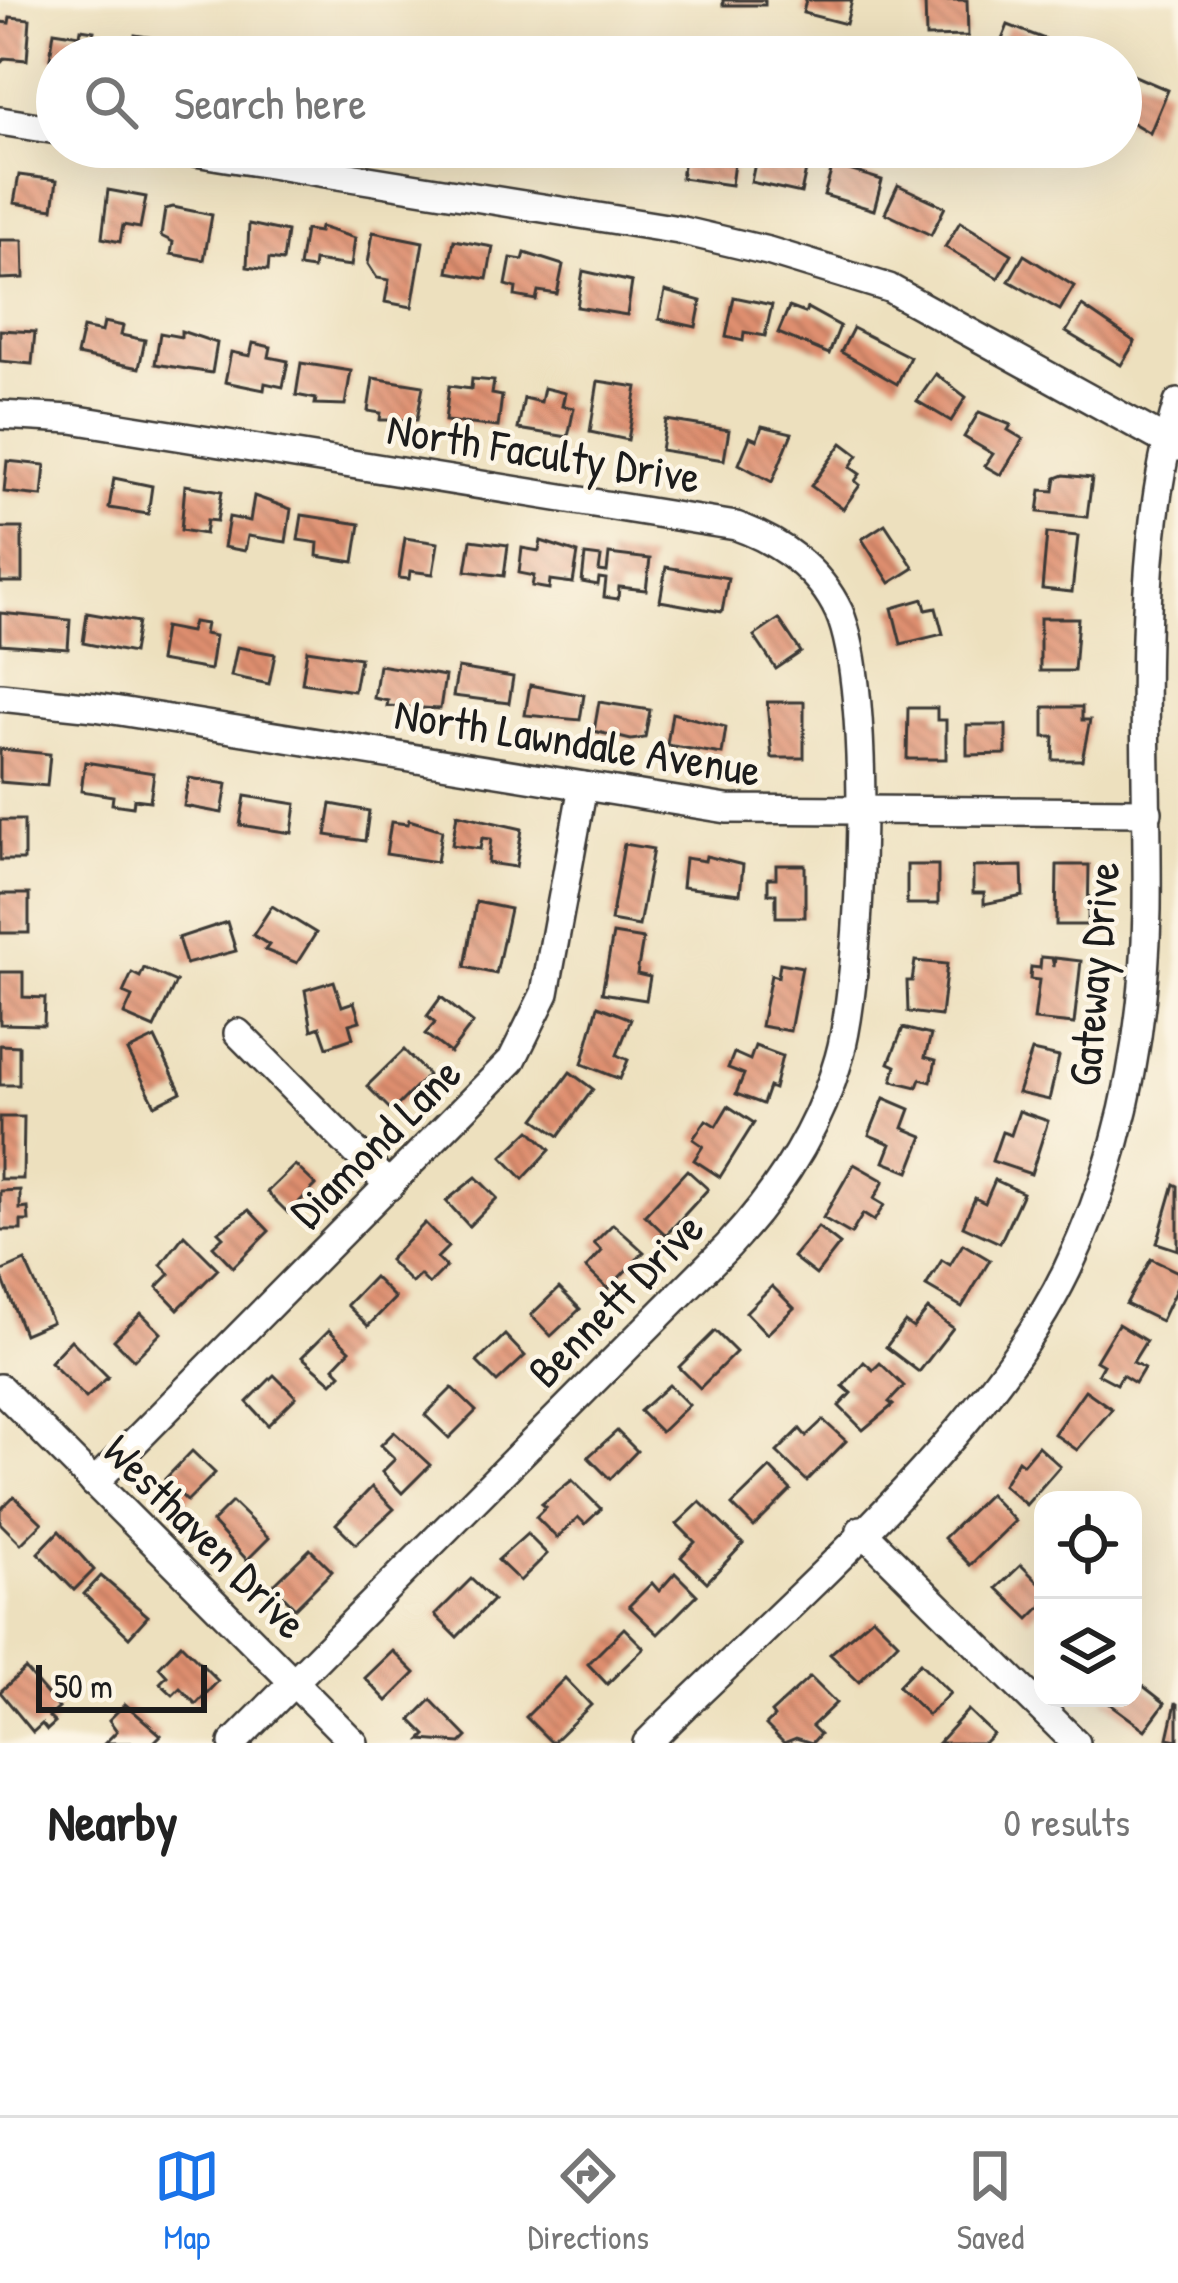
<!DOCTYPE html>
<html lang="en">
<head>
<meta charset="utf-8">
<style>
	:root { --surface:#fff; --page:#f6f6f6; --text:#222; --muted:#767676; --line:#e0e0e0; --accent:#1a73e8 }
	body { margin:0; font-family:"Patrick Hand",sans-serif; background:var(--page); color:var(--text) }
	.controls { position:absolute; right:36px; bottom:36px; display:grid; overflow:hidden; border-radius:24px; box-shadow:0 12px 48px #0002 }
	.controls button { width:108px; height:108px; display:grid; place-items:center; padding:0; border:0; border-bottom:3px solid var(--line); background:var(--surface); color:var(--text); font:60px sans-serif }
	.scale { position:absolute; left:36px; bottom:30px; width:171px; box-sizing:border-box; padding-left:12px; border:6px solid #1c1c1c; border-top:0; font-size:33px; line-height:42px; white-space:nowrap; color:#1c1c1c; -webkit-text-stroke:9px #fcf5e5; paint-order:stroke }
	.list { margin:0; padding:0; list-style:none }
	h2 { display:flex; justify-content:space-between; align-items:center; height:156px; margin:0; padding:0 48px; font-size:51px }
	h2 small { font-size:39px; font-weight:400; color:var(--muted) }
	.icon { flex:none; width:66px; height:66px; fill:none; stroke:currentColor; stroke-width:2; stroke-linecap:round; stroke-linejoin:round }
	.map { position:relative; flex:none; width:1178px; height:1743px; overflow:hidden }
	.search { position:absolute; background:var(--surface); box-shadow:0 12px 48px #0002; left:36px; right:36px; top:36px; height:132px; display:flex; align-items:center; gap:30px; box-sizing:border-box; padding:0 42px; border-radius:66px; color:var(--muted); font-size:45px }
	.sheet { height:372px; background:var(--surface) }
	nav { display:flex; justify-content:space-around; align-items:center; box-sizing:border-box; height:168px; border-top:3px solid var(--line); background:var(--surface); font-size:33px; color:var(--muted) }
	nav a { display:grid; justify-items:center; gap:6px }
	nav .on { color:var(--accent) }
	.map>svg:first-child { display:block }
	.building { fill:url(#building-back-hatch) }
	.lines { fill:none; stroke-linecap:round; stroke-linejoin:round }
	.street-casing { stroke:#3b3934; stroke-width:32 }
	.street { stroke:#fff; stroke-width:27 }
	.labels { text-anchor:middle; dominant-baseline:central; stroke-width:9; stroke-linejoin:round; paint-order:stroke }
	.street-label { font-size:45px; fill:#1c1c1c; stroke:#fcf5e5 }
</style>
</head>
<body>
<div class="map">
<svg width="1178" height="1743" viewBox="0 0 1178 1743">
	<defs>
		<pattern id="building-back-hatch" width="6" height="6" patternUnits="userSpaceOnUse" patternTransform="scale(3)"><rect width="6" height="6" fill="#df8f6f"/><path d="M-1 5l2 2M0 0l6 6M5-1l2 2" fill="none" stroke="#b4745a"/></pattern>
	</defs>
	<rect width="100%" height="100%" fill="#fcf5e5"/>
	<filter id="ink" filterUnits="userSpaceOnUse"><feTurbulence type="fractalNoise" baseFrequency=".00833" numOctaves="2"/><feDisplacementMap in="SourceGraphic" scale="24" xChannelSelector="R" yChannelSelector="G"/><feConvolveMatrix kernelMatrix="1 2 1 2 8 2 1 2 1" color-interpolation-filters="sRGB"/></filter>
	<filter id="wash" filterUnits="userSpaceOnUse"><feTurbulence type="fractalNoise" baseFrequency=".004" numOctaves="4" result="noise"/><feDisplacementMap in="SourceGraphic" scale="48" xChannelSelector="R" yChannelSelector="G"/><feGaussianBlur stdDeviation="2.7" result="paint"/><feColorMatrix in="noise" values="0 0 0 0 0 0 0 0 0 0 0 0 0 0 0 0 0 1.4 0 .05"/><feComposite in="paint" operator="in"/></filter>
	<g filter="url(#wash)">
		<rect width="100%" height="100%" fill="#ede0be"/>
		<g id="blocks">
			<g class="building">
				<rect x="723" y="0" width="42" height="5"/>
				<polygon points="806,0 852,0 846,24 803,13"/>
				<polygon points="925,0 967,0 968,36 926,37"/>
				<polygon points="10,17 30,19 27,60 5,58 0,64 0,22 9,23"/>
				<polygon points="1008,25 1079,52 1077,57 995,57"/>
				<polygon points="81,29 94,31 90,57 50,59 54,31 80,35"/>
				<polygon points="135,35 161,39 158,57 120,57 121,48 133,50"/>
				<polygon points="1121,70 1168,90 1150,133 1121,116"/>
				<polygon points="612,147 662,147 660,158 611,152"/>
				<polygon points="686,147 736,149 731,185 681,178"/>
				<polygon points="757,154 807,165 801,193 751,182"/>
				<polygon points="833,165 882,180 874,210 824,195"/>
				<polygon points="19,175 57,180 53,209 14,203"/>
				<polygon points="898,185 945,207 931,235 885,213"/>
				<polygon points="108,190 146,197 140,228 123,225 120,242 102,238"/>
				<polygon points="173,207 212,215 204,260 171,254 173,242 161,236 165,209"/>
				<polygon points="960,222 1012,254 998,278 945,247"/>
				<polygon points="249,224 287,232 283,261 269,259 268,270 247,267"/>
				<polygon points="320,227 355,238 351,266 314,261 313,269 299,267 305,230 319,232"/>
				<polygon points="373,232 423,242 412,307 385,302 389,280 377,278 368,264"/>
				<polygon points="0,240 23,240 24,278 0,279"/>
				<polygon points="454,240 493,247 487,279 448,272"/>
				<polygon points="525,253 563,265 557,294 538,291 536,300 515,296 516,288 506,285 511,258 523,260"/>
				<polygon points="1024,255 1074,286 1060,310 1009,281"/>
				<polygon points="583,271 632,282 627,315 577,307"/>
				<polygon points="665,291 701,301 696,327 659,319"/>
				<polygon points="734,297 772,305 765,336 744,332 743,341 726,337"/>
				<polygon points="1082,306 1135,342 1121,365 1066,332"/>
				<polygon points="789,307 805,313 807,308 840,326 829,354 778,333"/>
				<polygon points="104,322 123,326 121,335 145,340 139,368 77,355 83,328 102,332"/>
				<polygon points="853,328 910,357 897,384 841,352"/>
				<polygon points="0,330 35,332 32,364 0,361"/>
				<polygon points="181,331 217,343 212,373 155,364 160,333 181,337"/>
				<polygon points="253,343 271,347 269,357 288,361 283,387 265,383 264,390 225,382 231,352 250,356"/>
				<polygon points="301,363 351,371 345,405 315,404 316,399 296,395"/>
				<polygon points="936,374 966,397 951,421 917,401"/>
				<polygon points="373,378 423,386 417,420 380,420 381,413 368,411"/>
				<polygon points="472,379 494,381 492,394 502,396 498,427 445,421 449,386 471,389"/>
				<polygon points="598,381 637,387 628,440 590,432"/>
				<polygon points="544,388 565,393 562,406 574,408 568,437 518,429 524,398 541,402"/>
				<polygon points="979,412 1011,425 1008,430 1023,439 1001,475 985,466 993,454 964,437"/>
				<polygon points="666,420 729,430 724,460 661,450"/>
				<polygon points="762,426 792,433 772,482 739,464 750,437 757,440"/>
				<polygon points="842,443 858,455 850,467 860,474 855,481 860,485 843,509 811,486"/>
				<polygon points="7,461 45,465 42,496 4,492"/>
				<polygon points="1064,475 1092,478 1087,517 1038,512 1041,490 1054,491 1056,478"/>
				<polygon points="114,478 152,486 148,514 109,508"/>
				<polygon points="185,485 222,491 217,521 207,520 205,534 181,530"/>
				<polygon points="254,496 291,509 286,542 248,536 245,551 224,547 229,517 250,521"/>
				<polygon points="302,515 360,524 354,562 317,556 318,543 298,540"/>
				<polygon points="885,524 914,568 890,583 862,539"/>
				<rect x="0" y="528" width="22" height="54"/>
				<polygon points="1047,533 1078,536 1072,592 1042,589"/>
				<polygon points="405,538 438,543 433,574 410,571 409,579 399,578"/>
				<polygon points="471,540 508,545 504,576 466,571"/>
				<polygon points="541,541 578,553 573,583 550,580 549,589 532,586 534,576 519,573 522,548 539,551"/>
				<polygon points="609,554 650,559 646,590 619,587 618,599 604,597 606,579 599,578 598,585 582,582 585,555 601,557 599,571 607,572"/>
				<polygon points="666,567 728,578 722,612 660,601"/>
				<polygon points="923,599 926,610 936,608 943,634 901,644 892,608"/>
				<polygon points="0,613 70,620 68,649 0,644"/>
				<polygon points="87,613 138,622 133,653 83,643"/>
				<polygon points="1040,618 1078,618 1074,671 1040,671"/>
				<polygon points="779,619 801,652 776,669 754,636"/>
				<polygon points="193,622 206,624 204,634 215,636 210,670 159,661 164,627 190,632"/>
				<polygon points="237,647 275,654 269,684 231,676"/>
				<polygon points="307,650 360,658 354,691 302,683"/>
				<polygon points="379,665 445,676 440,709 387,706 388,701 374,698"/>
				<polygon points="458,668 513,677 509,703 453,696"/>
				<polygon points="530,685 584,695 580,720 525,715"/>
				<polygon points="599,702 650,710 645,738 631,740 594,731"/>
				<polygon points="767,702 804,702 804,758 772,758"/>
				<polygon points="1044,707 1082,707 1082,720 1090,720 1082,760 1053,760 1054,737 1044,737"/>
				<polygon points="908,708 937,708 937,720 946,720 946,759 907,759"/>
				<polygon points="672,713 726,727 722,754 667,745"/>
				<polygon points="967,725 1006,725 1006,754 967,755"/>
				<polygon points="0,749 50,754 47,786 0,782"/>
				<polygon points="85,762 154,773 150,801 134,799 133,807 112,804 113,796 81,791"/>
				<polygon points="189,778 227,784 222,813 184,806"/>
				<polygon points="245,796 296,804 292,833 240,825"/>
				<polygon points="331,804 369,811 365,841 326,835"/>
				<polygon points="457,814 522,829 516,867 488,863 491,839 482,838 480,849 452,845"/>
				<rect x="0" y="820" width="24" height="40"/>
				<polygon points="409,820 442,830 437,862 386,854 391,822 408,824"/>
				<polygon points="624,844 653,849 639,926 611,921"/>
				<polygon points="706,856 743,865 740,894 682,887 685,858 705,861"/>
				<polygon points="776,865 805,865 805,917 776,917 776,894 768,894 768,878 776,878"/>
				<rect x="907" y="865" width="31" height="39"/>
				<polygon points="1057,865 1089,865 1088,925 1056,925"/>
				<polygon points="1022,866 1023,896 984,904 984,893 973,893 973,867"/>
				<rect x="0" y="894" width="29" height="39"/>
				<polygon points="476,902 510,909 496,974 465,967"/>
				<polygon points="272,906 316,933 297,963 265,950 269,945 253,935"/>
				<polygon points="227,922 236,951 186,964 178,938"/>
				<polygon points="613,934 643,939 637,974 650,977 646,1000 602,993"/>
				<polygon points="1041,957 1052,958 1054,967 1055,958 1081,961 1074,1024 1034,1020 1039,980 1030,979 1031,967 1040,968"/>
				<polygon points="915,961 947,964 941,1016 908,1012 907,981 912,981"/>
				<polygon points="780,963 802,967 790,1031 761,1026 771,975 778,977"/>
				<polygon points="144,968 176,982 154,1028 124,1015 132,997 123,993 132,973 140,977"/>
				<polygon points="0,972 23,972 23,997 45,998 44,1025 0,1024"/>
				<polygon points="334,981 342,1006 354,1002 360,1021 349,1024 353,1038 327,1047 320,1027 312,1030 305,990"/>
				<polygon points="441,997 473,1023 450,1053 425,1034 435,1023 427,1016"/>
				<polygon points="598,1006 631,1019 617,1055 628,1060 620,1079 582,1064"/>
				<polygon points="903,1028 931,1035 925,1057 936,1060 931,1082 920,1079 917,1087 892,1081 896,1066 889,1063"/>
				<polygon points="155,1038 181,1092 155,1105 128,1051"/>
				<polygon points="0,1045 19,1046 19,1085 0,1085"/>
				<polygon points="755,1046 782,1056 774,1089 769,1087 763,1104 736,1094 744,1074 728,1068 734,1053 750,1060"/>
				<polygon points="404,1050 428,1075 392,1111 367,1086"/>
				<polygon points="1032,1051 1059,1057 1049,1100 1018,1093"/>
				<polygon points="570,1072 593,1089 559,1136 535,1119"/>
				<polygon points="884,1098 910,1109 903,1128 923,1136 909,1172 884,1162 891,1144 869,1135"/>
				<polygon points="728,1106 754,1123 720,1177 694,1160 703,1146 693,1139 706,1120 716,1126"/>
				<polygon points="1019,1111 1048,1121 1031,1174 992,1161 1002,1132 1011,1135"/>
				<polygon points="0,1117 24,1117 23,1179 0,1179"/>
				<polygon points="530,1130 550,1150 523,1179 502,1157"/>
				<polygon points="854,1164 884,1181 874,1199 884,1205 874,1221 863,1214 851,1234 823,1218"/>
				<polygon points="295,1165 316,1185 288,1213 267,1192"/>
				<polygon points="687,1170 708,1189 666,1235 645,1215"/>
				<polygon points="476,1177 497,1198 469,1226 446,1201"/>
				<polygon points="995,1180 1023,1193 1000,1243 963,1226 975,1198 985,1203"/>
				<polygon points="1174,1184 1178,1186 1178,1250 1157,1243"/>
				<polygon points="20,1190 20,1209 28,1208 29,1221 21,1221 21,1230 0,1230 0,1191"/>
				<polygon points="249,1210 269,1231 233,1267 213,1246 223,1237 218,1232"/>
				<polygon points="425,1223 448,1247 437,1258 446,1267 429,1284 420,1275 412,1283 389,1260"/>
				<polygon points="613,1224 644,1252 608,1289 586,1268 602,1251 594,1243"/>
				<polygon points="818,1227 840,1244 816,1275 793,1257"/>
				<polygon points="184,1235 218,1269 178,1309 157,1287 170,1274 161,1265"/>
				<polygon points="963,1244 990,1260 962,1307 926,1286 942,1260 950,1265"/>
				<polygon points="1151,1259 1178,1272 1178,1285 1161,1321 1126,1304"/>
				<polygon points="25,1261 52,1322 24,1334 0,1272"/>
				<polygon points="374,1277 395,1298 368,1326 347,1305"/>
				<polygon points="772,1286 794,1308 767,1334 746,1312"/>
				<polygon points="559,1288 580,1309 551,1336 531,1315"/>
				<polygon points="928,1309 953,1328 919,1372 886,1347 905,1322 913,1328"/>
				<polygon points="141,1313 161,1333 134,1360 114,1340"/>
				<polygon points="1118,1324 1146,1341 1133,1362 1144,1368 1135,1383 1122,1375 1117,1384 1098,1374 1103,1365 1096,1361"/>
				<polygon points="329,1330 350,1350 334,1367 341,1374 332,1383 302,1357"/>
				<polygon points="715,1331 736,1352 700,1388 679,1367"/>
				<polygon points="505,1335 525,1356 497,1382 477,1362"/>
				<polygon points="71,1340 108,1377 86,1398 50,1362"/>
				<polygon points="864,1362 873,1370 880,1363 904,1386 889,1402 893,1405 863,1430 839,1406 851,1393 843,1386"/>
				<polygon points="274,1375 296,1397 268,1425 247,1402"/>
				<polygon points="669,1385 689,1405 661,1432 640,1411"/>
				<polygon points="452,1388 476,1411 449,1438 425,1415"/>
				<polygon points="1085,1390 1112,1409 1077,1450 1054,1434"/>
				<polygon points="823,1420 846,1441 807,1481 777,1452 800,1429 806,1436"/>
				<polygon points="617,1431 637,1451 610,1479 588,1457"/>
				<polygon points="394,1432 430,1465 402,1493 382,1472 395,1459 381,1445"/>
				<polygon points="1038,1446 1060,1466 1026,1505 1003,1485 1018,1460 1023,1464"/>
				<polygon points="192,1451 215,1473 187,1501 165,1479"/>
				<polygon points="770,1468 791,1490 754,1527 732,1505"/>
				<polygon points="572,1480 601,1509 585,1524 578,1517 557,1538 536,1517 546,1507 542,1504"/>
				<polygon points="372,1487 394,1509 356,1544 336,1524"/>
				<polygon points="989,1494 1015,1521 970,1565 944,1538"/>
				<polygon points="14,1496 42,1523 21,1544 0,1523 0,1510"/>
				<polygon points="232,1502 269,1538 247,1560 212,1522"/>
				<polygon points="700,1502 743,1544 707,1582 681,1557 695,1542 677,1524"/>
				<polygon points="59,1531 94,1570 74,1590 38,1553"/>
				<polygon points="527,1534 547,1554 520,1581 498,1560"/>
				<polygon points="310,1549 332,1571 295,1608 273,1585"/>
				<polygon points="1021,1565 1043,1587 1043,1605 1029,1619 997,1588"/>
				<polygon points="675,1573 697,1595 658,1634 629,1606 652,1583 659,1591"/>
				<polygon points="101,1576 148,1616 129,1637 84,1594"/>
				<polygon points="471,1579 493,1600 457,1637 435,1615"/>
				<polygon points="873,1617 898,1642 859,1682 830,1654"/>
				<polygon points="624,1628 644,1648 607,1684 588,1664"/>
				<polygon points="181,1644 218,1681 196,1704 180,1688 173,1695 160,1683 167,1676 159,1667"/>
				<polygon points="393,1651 415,1673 387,1701 365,1678"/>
				<polygon points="920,1663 950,1693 928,1715 898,1686"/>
				<polygon points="25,1669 59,1708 49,1717 55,1723 47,1730 42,1724 33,1732 0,1692"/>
				<polygon points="810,1677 836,1703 812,1726 820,1734 812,1743 796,1738 784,1743 766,1725 774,1717 771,1713"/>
				<polygon points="565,1678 591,1705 552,1743 526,1717"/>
				<polygon points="1133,1678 1165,1703 1145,1730 1102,1698 1133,1698"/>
				<polygon points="431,1700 467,1737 461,1743 421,1740 426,1735 411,1720"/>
				<polygon points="1176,1703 1178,1704 1178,1740 1168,1738"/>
				<polygon points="125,1704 161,1735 153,1743 105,1743 117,1731 109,1720"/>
				<polygon points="968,1710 993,1734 984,1743 938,1743"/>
			</g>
		</g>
	</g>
	<g filter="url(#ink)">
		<use href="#blocks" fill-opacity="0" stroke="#3b3934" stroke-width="3"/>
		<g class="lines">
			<defs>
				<g id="street">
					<polyline points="0,121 57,130"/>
					<polyline points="164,147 679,230 768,251 889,288 1177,447"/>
					<path d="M0,415L72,419L736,526C779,541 819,569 839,612C873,688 863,974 839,1058C819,1129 778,1192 728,1246L233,1743"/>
					<polyline points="0,697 95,707 727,809 1148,812"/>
					<polyline points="238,1033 390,1186"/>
					<polyline points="0,1388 354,1743"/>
					<polyline points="94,1483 512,1060 545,993 583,786"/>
					<polyline points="861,1530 1076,1743"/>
					<path d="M647,1743C781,1610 986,1438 1067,1270C1122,1156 1145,1034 1147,909C1149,750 1131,554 1178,403"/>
				</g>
			</defs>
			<use href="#street" class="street-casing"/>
			<use href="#street" class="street"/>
		</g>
	</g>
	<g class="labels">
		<g class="street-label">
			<text transform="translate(544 452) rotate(9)">North Faculty Drive</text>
			<text transform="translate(578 741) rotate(9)">North Lawndale Avenue</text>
			<text transform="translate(1093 974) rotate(-85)">Gateway Drive</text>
			<text transform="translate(375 1142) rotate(-45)">Diamond Lane</text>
			<text transform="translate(615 1299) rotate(-45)">Bennett Drive</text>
			<text transform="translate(206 1536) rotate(45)">Westhaven Drive</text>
		</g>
	</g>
</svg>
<div class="controls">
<button><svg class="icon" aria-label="locate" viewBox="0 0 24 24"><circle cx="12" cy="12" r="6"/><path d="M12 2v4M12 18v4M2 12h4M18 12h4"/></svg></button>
<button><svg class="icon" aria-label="layers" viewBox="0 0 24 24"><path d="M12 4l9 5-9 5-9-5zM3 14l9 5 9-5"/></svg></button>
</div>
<div class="scale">50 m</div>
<div class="search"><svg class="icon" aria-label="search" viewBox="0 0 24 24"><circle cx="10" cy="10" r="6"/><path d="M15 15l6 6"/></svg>Search here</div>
</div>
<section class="sheet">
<h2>Nearby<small>0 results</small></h2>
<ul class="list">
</ul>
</section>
<nav>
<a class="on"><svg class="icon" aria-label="map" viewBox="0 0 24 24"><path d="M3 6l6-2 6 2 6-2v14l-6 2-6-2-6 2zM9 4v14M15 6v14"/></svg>Map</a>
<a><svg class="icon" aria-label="directions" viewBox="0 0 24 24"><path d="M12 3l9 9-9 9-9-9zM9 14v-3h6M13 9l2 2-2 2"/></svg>Directions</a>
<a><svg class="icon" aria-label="saved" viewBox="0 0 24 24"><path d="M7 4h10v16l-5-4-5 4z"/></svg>Saved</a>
</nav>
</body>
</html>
